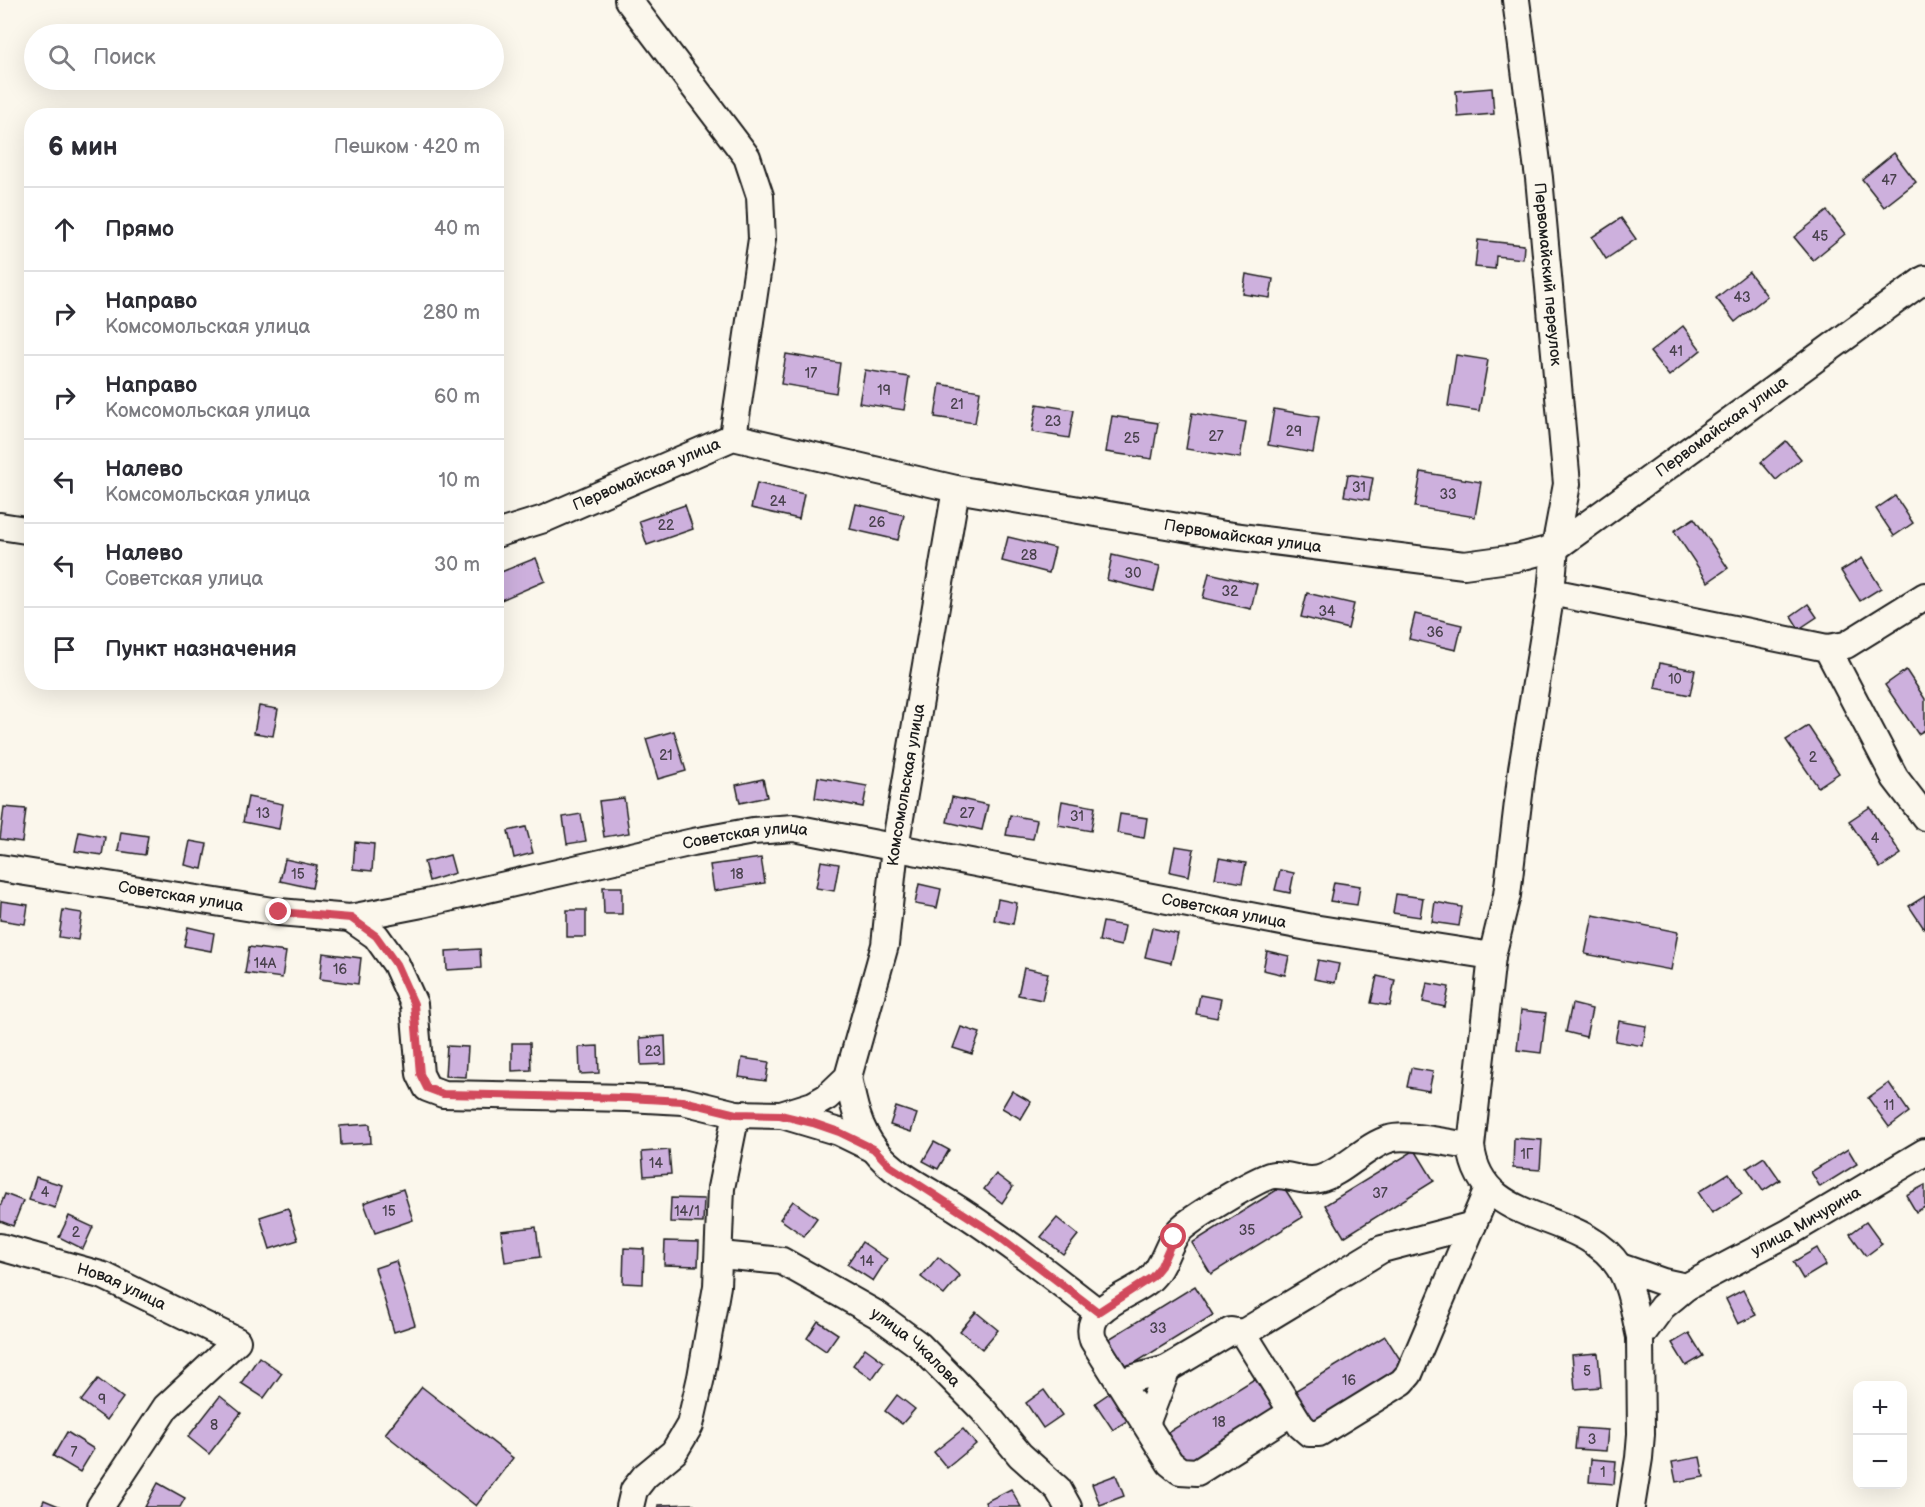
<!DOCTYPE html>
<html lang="ru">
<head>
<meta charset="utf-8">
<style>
	:root { --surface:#fff; --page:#f2f2f3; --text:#2b2b33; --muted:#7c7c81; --line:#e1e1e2 }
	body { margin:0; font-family:"Balsamiq Sans",sans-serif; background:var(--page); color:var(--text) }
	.controls { position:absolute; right:18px; bottom:18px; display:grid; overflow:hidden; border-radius:12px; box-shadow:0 6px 24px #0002 }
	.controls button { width:54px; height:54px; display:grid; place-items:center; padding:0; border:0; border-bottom:2px solid var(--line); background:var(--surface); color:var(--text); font:30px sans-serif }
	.stop { position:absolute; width:18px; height:18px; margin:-14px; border:4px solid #d1495b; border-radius:50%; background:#fff }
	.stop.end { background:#d1495b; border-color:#fff; box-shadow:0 2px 6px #0008 }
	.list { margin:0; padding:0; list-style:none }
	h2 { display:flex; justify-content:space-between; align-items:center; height:78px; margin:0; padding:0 24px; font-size:26px }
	h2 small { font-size:20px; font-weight:400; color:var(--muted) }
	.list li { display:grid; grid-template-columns:39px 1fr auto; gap:18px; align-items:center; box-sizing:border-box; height:84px; padding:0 24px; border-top:2px solid var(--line) }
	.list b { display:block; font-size:22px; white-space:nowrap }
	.list p { margin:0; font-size:20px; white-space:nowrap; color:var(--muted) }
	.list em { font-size:20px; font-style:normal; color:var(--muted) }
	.icon { flex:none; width:33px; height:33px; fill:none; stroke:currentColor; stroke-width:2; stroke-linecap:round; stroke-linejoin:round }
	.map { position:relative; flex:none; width:1925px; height:1507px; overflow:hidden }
	.search { position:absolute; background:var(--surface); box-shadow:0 6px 24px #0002; left:24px; top:24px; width:480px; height:66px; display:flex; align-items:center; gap:15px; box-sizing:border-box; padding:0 21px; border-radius:33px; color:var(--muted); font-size:22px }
	.panel { position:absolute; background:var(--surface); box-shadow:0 6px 24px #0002; left:24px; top:108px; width:480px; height:582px; border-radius:24px }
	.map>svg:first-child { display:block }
	.building { fill:#cdb0dd; stroke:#1c1c1c; stroke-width:1.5 }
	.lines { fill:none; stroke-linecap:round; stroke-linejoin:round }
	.minor-casing { stroke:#1c1c1c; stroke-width:30 }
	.minor { stroke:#fbf7ec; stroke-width:26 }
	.route { stroke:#d1495b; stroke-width:8 }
	.labels { text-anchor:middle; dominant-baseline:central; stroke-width:4.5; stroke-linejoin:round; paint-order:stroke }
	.number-label { font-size:14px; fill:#48414c }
	.street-label { font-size:16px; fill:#1c1c1c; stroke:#fbf7ec }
</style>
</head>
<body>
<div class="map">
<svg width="1925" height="1507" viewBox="0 0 1925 1507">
	<rect width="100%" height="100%" fill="#fbf7ec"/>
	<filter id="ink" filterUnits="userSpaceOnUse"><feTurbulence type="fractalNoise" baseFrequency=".0167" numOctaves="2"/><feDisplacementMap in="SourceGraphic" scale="12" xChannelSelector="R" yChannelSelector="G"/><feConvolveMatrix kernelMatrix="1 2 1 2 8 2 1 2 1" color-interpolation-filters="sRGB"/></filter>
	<g filter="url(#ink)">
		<g class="building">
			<polygon points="1492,88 1494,114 1458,117 1456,91"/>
			<polygon points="1894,153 1916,182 1884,207 1862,179"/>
			<polygon points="1827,211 1845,234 1813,260 1794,237"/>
			<polygon points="1621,218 1636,239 1606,259 1592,237"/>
			<polygon points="1478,240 1524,245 1523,259 1496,256 1495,269 1475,267"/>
			<polygon points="1749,272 1767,296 1735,322 1716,298"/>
			<polygon points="1246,274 1273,279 1270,298 1243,294"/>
			<polygon points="1683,326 1701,350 1669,376 1650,352"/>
			<polygon points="786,354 840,363 836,393 781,384"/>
			<polygon points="1456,355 1488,360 1479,411 1448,406"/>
			<polygon points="865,370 909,377 904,410 859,403"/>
			<polygon points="940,384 980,391 975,423 935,417"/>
			<polygon points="1037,404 1074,410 1069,438 1032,432"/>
			<polygon points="1274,409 1319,417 1313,453 1268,445"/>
			<polygon points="1192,413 1246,422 1240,458 1186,449"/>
			<polygon points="1112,416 1158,423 1152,459 1106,452"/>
			<polygon points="1786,441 1801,459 1776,480 1761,462"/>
			<polygon points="1421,472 1481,482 1475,517 1415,507"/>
			<polygon points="1348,474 1373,478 1369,500 1344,496"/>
			<polygon points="757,483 804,494 799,519 751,508"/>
			<polygon points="1895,496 1913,523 1894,536 1876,509"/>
			<polygon points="856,504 904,515 898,540 850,529"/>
			<polygon points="685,505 693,529 647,545 639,521"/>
			<polygon points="1694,518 1728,568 1708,582 1674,531"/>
			<polygon points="1008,537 1055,548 1049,573 1002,561"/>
			<polygon points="1112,555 1160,566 1154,591 1107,580"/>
			<polygon points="536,558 545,581 501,600 496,590 496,574"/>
			<polygon points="1862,558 1881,588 1860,601 1841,571"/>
			<polygon points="1209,573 1257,584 1251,609 1203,598"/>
			<polygon points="1307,593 1354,604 1348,629 1301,617"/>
			<polygon points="1808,604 1817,617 1799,629 1791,616"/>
			<polygon points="1415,614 1462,625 1456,650 1409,639"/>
			<polygon points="1660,663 1695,670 1690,695 1655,688"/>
			<polygon points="1906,670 1925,699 1925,730 1918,734 1885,685"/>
			<polygon points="259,706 278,709 273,736 254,733"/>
			<polygon points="1808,726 1839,773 1818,787 1786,740"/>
			<polygon points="674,731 686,771 658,779 646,739"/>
			<polygon points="818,777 867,786 863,807 815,798"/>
			<polygon points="763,779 767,797 740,803 736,785"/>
			<polygon points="248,797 283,804 279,829 243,822"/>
			<polygon points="952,797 988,805 982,830 947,822"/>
			<polygon points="624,798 629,833 604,837 599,801"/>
			<polygon points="1062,801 1095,807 1091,831 1058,825"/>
			<polygon points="4,807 26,809 22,842 0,839"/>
			<polygon points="1870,807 1901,854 1880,868 1849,821"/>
			<polygon points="581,814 586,841 567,844 563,817"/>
			<polygon points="1120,814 1147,818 1144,838 1117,833"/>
			<polygon points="1010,815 1037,820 1033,839 1006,835"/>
			<polygon points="526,827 533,853 514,858 508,831"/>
			<polygon points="79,832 105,837 102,855 75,851"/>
			<polygon points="121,832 148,836 145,855 118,851"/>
			<polygon points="190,841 207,844 202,869 185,865"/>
			<polygon points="355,842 374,844 372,871 353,869"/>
			<polygon points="1175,846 1194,849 1189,876 1170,872"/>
			<polygon points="450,855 455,873 429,881 424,862"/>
			<polygon points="761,858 765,883 714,891 710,865"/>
			<polygon points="1219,858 1246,863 1242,883 1215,878"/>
			<polygon points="285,859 317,866 312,888 280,881"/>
			<polygon points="821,861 839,864 834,891 816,888"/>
			<polygon points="1280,870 1294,873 1290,893 1275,890"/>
			<polygon points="1334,882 1360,886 1357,905 1330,901"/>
			<polygon points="919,884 941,889 937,908 915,904"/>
			<polygon points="603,887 622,887 622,914 604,914"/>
			<polygon points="1396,894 1423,898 1420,917 1393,913"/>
			<polygon points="1925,896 1925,930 1909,906"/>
			<polygon points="998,899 1017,903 1013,924 994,920"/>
			<polygon points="1,901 28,905 25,924 0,920"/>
			<polygon points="1435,902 1462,907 1459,926 1432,922"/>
			<polygon points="63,910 82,913 78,940 59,937"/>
			<rect x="567" y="910" width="19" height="27"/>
			<polygon points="1593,915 1678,932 1671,970 1585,954"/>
			<polygon points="1103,922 1125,926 1121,946 1099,941"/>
			<polygon points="188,927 214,933 211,951 184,946"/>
			<polygon points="1152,928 1178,934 1171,963 1145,957"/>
			<polygon points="249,947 286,952 282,978 245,973"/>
			<polygon points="480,949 481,968 447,970 446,951"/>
			<polygon points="1267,951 1289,956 1285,975 1263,970"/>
			<polygon points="323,953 361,958 358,984 320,979"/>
			<polygon points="1318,960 1339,964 1335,983 1314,979"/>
			<polygon points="1024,968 1048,973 1042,1000 1018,995"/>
			<polygon points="1377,976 1395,980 1390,1006 1371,1003"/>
			<polygon points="1427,983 1449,987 1445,1007 1423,1002"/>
			<polygon points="1200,995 1221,999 1217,1018 1196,1014"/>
			<polygon points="1572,1004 1592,1009 1586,1037 1566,1032"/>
			<polygon points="1521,1010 1546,1013 1541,1053 1517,1050"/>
			<polygon points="1619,1021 1646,1026 1643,1046 1615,1041"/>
			<polygon points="961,1027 980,1033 972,1054 953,1048"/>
			<polygon points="665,1036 666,1064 641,1065 640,1038"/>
			<polygon points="512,1043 530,1043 531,1070 512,1071"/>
			<polygon points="447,1046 468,1047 466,1077 445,1076"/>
			<polygon points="598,1046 599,1073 580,1074 579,1047"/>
			<polygon points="742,1058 769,1062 766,1081 739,1077"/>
			<polygon points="1411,1068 1433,1072 1429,1091 1407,1087"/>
			<polygon points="1889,1083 1909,1112 1889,1127 1868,1098"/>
			<polygon points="1012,1091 1031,1102 1021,1119 1002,1108"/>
			<polygon points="896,1107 917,1114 911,1132 890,1125"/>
			<polygon points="370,1124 371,1143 341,1145 340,1126"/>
			<polygon points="1514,1138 1542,1140 1540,1170 1513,1168"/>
			<polygon points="934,1142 949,1150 938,1169 923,1161"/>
			<polygon points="1848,1149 1857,1164 1820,1187 1811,1172"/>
			<polygon points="669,1150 671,1174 644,1176 642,1152"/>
			<polygon points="1415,1150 1434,1181 1344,1237 1325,1205"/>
			<polygon points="1764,1157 1780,1180 1763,1191 1747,1168"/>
			<polygon points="1729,1173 1742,1194 1712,1213 1698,1192"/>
			<polygon points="996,1174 1013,1187 1002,1203 984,1189"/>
			<polygon points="36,1177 62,1185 55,1208 29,1200"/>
			<polygon points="1925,1185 1925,1207 1916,1212 1906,1195"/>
			<polygon points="1283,1186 1303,1217 1211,1274 1192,1243"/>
			<polygon points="403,1189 413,1220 375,1233 364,1203"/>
			<polygon points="5,1194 23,1201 13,1226 0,1221 0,1207"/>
			<polygon points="671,1198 704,1199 703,1223 670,1222"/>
			<polygon points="793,1201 817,1218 804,1236 780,1219"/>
			<polygon points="288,1208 298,1240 270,1249 260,1217"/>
			<polygon points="69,1216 93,1227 83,1249 59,1237"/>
			<polygon points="1057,1218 1078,1235 1063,1254 1041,1237"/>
			<polygon points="1866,1222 1882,1244 1866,1256 1850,1234"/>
			<polygon points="536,1227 540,1257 505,1262 501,1231"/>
			<polygon points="665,1241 699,1242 698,1266 664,1265"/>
			<polygon points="862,1242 887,1259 873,1281 847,1264"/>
			<polygon points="624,1248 644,1249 643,1284 623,1283"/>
			<polygon points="1817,1248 1826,1265 1803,1279 1793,1262"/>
			<polygon points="938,1257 960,1276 944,1295 921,1277"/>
			<polygon points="396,1261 415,1325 394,1332 375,1268"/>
			<polygon points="1195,1286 1213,1315 1122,1371 1104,1342"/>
			<polygon points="1743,1290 1756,1315 1738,1324 1726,1299"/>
			<polygon points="976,1312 998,1330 982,1349 960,1331"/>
			<polygon points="818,1321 838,1334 826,1351 807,1338"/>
			<polygon points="1689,1333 1703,1356 1686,1366 1672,1343"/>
			<polygon points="1385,1336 1405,1367 1313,1424 1293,1392"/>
			<polygon points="865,1348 884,1362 872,1379 853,1365"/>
			<polygon points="1598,1353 1601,1387 1575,1389 1572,1355"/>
			<polygon points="259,1357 282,1373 264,1398 241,1383"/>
			<polygon points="1256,1378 1275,1409 1183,1465 1164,1435"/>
			<polygon points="98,1379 123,1398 107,1420 81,1401"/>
			<polygon points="422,1387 513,1458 476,1506 385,1434"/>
			<polygon points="1044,1390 1062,1415 1043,1428 1026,1403"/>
			<polygon points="1111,1392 1130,1419 1113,1430 1095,1403"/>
			<polygon points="897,1395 915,1409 902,1424 885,1411"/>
			<polygon points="220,1396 241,1413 209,1454 188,1437"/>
			<polygon points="1577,1428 1608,1430 1606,1451 1575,1449"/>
			<polygon points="963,1429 976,1444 947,1468 934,1452"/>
			<polygon points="67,1432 94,1449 80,1472 53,1456"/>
			<polygon points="1700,1457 1704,1477 1676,1482 1672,1462"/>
			<polygon points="1591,1459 1616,1461 1614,1484 1589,1482"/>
			<polygon points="1116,1475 1124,1496 1100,1505 1092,1484"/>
			<polygon points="158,1483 185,1498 180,1507 145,1507"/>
			<polygon points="1011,1489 1021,1507 987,1507 985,1502"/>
			<polygon points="44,1500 61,1507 41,1507"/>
			<polygon points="694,1504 694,1507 658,1507 658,1505"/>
		</g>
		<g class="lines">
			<defs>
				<g id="minor">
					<polyline points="628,0 747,157 760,196 762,239 733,437"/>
					<path id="s1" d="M1516,0L1539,178L1567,484L1555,548L1551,592L1522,769L1507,895L1492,956L1471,1146C1480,1230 1581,1207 1619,1267C1631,1284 1635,1316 1640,1337"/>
					<polyline points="0,526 32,531"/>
					<path id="s2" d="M496,534L544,519L733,437L956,489L1225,535L1464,565L1516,558L1555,548L1925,279"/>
					<polyline points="1551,592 1827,648 1846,645 1925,596"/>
					<polyline points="1827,648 1895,778 1925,817"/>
					<path id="s3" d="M0,868L279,912L350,918L422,904L693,842L753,831L794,828L1313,928L1492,956"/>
					<path id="s4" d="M350,918L376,936L396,964L414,1004L420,1074L427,1088L443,1094L628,1098L683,1101L736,1114L781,1115L813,1105L827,1097L848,1077L885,945L895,847L956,489"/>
					<path d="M848,1077C853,1103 858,1128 875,1150C896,1177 933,1192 961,1211C1008,1242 1053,1277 1098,1312"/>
					<polyline points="782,1115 839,1132 874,1149"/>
					<path id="s5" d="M0,1247L104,1276L237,1341L166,1407L100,1507"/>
					<path id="s6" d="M720,1255L782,1261L878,1315L919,1345L983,1410L1020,1455L1058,1489L1068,1507"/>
					<polyline points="1620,1267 1663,1282 1686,1287"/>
					<polyline points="1243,1333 1382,1249 1473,1225"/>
					<polyline points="1167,1369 1231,1331 1243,1333 1301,1426 1309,1433 1319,1433 1402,1382 1409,1374 1488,1189"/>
					<polyline points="1119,1382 1167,1369 1146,1424"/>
					<path d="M1292,1412L1197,1472L1180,1471L1170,1463L1093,1340C1082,1307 1129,1297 1149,1280C1166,1266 1166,1241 1183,1227C1196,1216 1260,1176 1274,1175C1289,1174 1303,1183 1319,1179C1343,1173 1365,1146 1389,1139C1407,1133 1451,1144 1471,1146"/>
					<polyline points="630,1507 634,1490 645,1476 674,1452 690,1425 701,1377 717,1286 721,1188 736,1114"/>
					<path id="s7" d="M1631,1507L1639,1458L1641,1434L1640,1337L1662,1307L1686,1287L1790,1232L1925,1152"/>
				</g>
			</defs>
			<use href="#minor" class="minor-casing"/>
			<use href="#minor" class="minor"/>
		</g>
	</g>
	<g class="lines" filter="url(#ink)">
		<polyline class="route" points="279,912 351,918 376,936 396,964 414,1004 420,1074 427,1088 443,1094 628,1098 683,1101 736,1114 780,1115 813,1123 839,1132 874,1149 890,1166 997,1235 1098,1312 1152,1277 1161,1266 1174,1237"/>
	</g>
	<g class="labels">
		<g class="number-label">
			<text x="1889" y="180">47</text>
			<text x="1820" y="236">45</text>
			<text x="1742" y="297">43</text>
			<text x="1676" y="351">41</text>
			<text x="811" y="373">17</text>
			<text x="884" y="390">19</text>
			<text x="957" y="404">21</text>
			<text x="1053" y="421">23</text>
			<text x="1294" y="431">29</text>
			<text x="1216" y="436">27</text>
			<text x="1132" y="438">25</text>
			<text x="1359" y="487">31</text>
			<text x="1448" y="494">33</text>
			<text x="778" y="501">24</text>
			<text x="877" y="522">26</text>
			<text x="666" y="525">22</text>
			<text x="1029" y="555">28</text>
			<text x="1133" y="573">30</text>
			<text x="1230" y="591">32</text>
			<text x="1327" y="611">34</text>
			<text x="1435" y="632">36</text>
			<text x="1675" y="679">10</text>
			<text x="666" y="755">21</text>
			<text x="1813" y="757">2</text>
			<text x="263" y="813">13</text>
			<text x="967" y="813">27</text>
			<text x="1077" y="816">31</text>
			<text x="1875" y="838">4</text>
			<text x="298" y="874">15</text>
			<text x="737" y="874">18</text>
			<text x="265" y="963">14А</text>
			<text x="340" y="969">16</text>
			<text x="653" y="1051">23</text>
			<text x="1889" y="1105">11</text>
			<text x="1527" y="1154">1Г</text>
			<text x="656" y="1163">14</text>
			<text x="45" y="1192">4</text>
			<text x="1380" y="1193">37</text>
			<text x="389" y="1211">15</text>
			<text x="687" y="1211">14/1</text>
			<text x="1247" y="1230">35</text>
			<text x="76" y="1232">2</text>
			<text x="867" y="1261">14</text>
			<text x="1158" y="1328">33</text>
			<text x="1587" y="1371">5</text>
			<text x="1349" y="1380">16</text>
			<text x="102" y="1399">9</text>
			<text x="1219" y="1422">18</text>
			<text x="214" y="1425">8</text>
			<text x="1592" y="1439">3</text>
			<text x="74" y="1452">7</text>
			<text x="1603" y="1472">1</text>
		</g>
		<g class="street-label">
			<text stroke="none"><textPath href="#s1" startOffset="276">Первомайский переулок</textPath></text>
			<text stroke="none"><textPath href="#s2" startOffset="1298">Первомайская улица</textPath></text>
			<text stroke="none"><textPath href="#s2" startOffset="162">Первомайская улица</textPath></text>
			<text stroke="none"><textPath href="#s2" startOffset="776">Первомайская улица</textPath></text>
			<text stroke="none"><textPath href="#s4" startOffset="930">Комсомольская улица</textPath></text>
			<text stroke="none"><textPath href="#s3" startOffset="758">Советская улица</textPath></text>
			<text stroke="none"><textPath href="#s3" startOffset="183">Советская улица</textPath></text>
			<text stroke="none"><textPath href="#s3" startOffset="1245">Советская улица</textPath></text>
			<text stroke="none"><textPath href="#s7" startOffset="376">улица Мичурина</textPath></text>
			<text stroke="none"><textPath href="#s5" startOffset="128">Новая улица</textPath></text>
			<text stroke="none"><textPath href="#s6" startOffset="222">улица Чкалова</textPath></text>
		</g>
	</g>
</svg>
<div class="controls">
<button>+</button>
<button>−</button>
</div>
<div class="stop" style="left:1174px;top:1237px"></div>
<div class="stop end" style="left:279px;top:912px"></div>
<div class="search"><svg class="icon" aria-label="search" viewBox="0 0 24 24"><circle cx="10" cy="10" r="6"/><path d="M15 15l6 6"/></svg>Поиск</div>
<section class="panel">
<h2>6 мин<small>Пешком · 420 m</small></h2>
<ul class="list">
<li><svg class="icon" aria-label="ahead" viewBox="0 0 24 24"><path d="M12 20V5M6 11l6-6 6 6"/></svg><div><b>Прямо</b></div><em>40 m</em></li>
<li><svg class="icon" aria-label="right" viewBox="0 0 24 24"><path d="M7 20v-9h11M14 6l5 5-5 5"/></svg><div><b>Направо</b><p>Комсомольская улица</p></div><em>280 m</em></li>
<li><svg class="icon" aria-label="right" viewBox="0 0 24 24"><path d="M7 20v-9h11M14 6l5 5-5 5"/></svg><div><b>Направо</b><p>Комсомольская улица</p></div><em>60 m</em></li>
<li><svg class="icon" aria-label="left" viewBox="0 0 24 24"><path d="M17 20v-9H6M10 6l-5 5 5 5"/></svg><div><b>Налево</b><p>Комсомольская улица</p></div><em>10 m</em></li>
<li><svg class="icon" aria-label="left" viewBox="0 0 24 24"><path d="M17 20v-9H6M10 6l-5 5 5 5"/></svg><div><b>Налево</b><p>Советская улица</p></div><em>30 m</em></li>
<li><svg class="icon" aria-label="arrive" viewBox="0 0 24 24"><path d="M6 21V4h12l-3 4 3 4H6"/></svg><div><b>Пункт назначения</b></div></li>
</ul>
</section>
</div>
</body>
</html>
